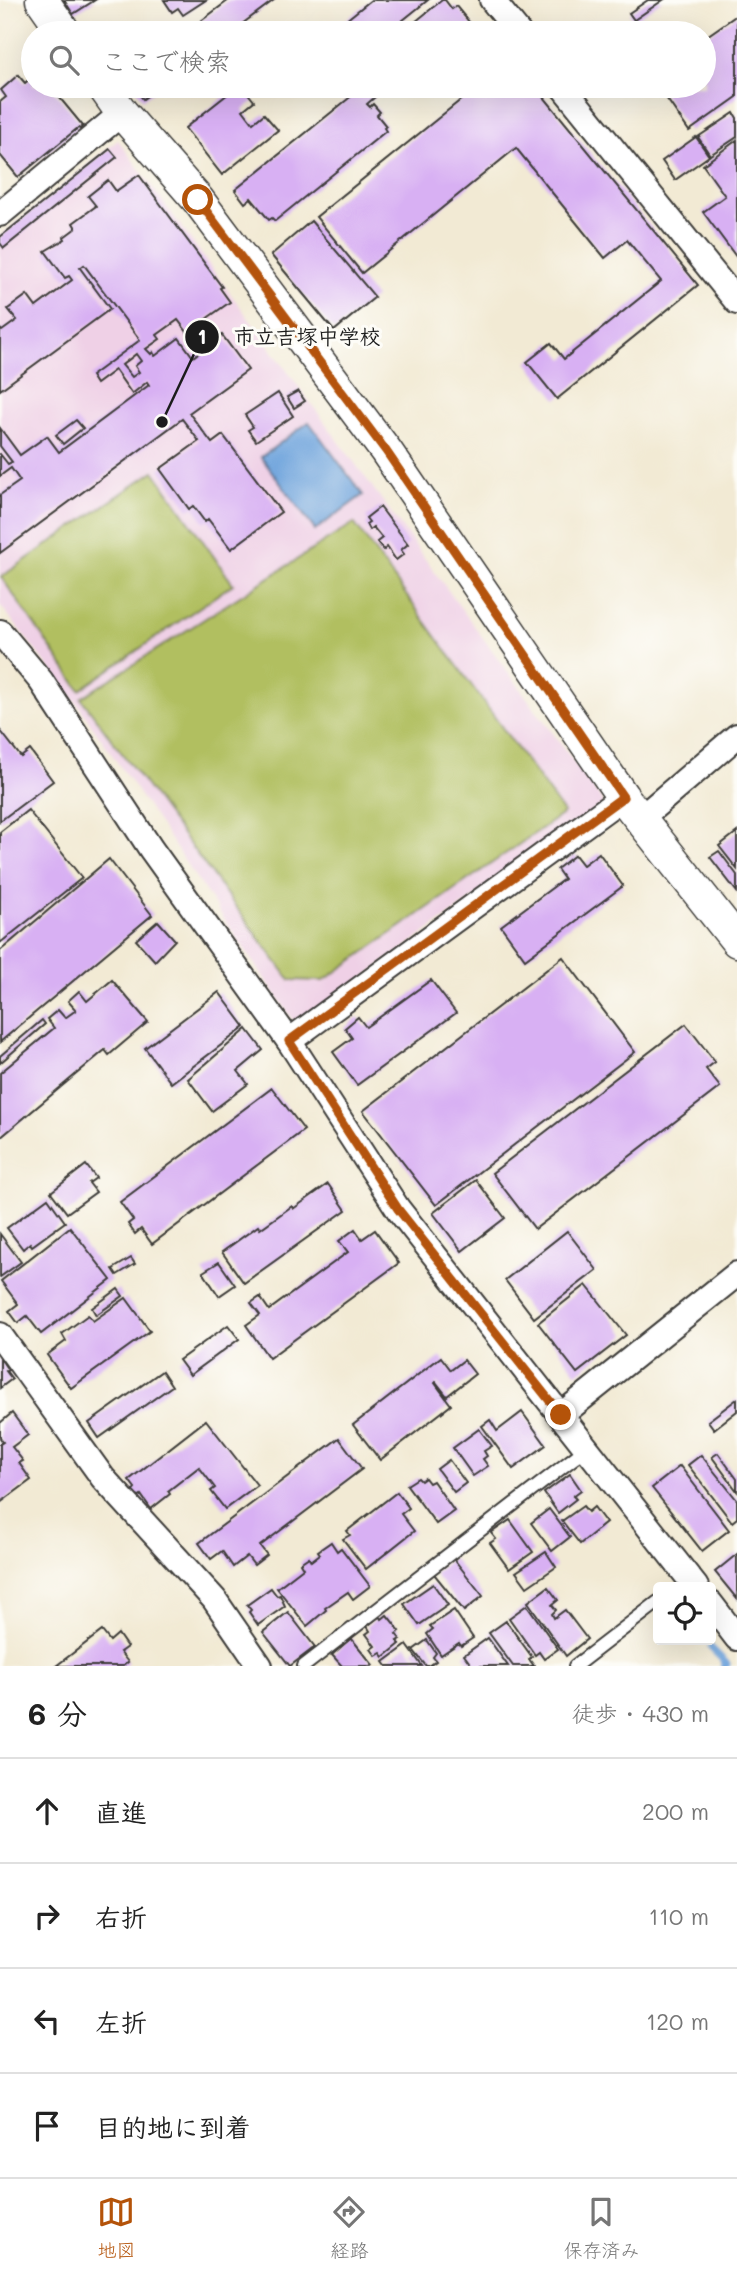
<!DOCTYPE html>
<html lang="ja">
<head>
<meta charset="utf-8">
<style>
	:root { --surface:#fff; --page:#f6f6f6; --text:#222; --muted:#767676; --line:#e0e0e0; --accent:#b45309 }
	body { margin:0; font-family:Mali,"Klee One",sans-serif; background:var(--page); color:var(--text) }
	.controls { position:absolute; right:21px; bottom:21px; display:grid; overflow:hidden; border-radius:7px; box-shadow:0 7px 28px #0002 }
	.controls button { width:63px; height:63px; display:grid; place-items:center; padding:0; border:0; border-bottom:2px solid var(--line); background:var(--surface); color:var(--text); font:35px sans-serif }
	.stop { position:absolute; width:21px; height:21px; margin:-16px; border:5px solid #b45309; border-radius:50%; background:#fff }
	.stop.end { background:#b45309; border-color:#fff; box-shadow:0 2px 7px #0008 }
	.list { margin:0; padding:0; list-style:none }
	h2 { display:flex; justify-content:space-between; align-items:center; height:91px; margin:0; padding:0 28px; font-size:30px }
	h2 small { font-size:23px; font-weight:400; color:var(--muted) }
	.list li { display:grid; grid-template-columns:46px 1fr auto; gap:21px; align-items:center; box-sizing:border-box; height:105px; padding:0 28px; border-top:2px solid var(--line) }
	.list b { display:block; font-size:26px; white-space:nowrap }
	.list em { font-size:23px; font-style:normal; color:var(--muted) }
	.icon { flex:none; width:38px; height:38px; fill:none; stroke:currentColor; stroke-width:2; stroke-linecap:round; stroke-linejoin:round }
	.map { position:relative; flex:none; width:737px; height:1666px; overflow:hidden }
	.search { position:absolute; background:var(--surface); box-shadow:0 7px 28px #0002; left:21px; right:21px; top:21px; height:77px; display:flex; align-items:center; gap:18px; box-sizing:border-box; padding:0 24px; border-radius:38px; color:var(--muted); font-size:26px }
	.sheet { height:511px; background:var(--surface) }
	nav { display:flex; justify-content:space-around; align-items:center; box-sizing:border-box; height:98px; border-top:2px solid var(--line); background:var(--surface); font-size:19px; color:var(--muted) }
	nav a { display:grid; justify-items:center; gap:4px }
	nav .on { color:var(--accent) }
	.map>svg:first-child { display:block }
	.built { fill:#efd0e6 }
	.green { fill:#b1bf61; stroke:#666e3e; stroke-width:2 }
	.water { fill:#71a5dd; stroke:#46607c; stroke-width:2 }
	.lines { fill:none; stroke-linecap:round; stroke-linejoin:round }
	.stream { stroke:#71a5dd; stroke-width:7 }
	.building { fill:#d8b0f3; fill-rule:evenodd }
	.service-casing { stroke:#3c3b38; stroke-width:16 }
	.minor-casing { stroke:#3c3b38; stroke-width:28 }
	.tertiary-casing { stroke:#3c3b38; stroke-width:35 }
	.service { stroke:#fff; stroke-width:12 }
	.minor { stroke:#fff; stroke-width:24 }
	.tertiary { stroke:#fff; stroke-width:32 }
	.route { stroke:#b45309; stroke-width:9 }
	.leader { fill:none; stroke:#1c1c1c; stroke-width:2.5 }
	.callout-dot { fill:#1c1c1c; stroke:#fdfcf7; stroke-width:2.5 }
	.mark-label { font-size:21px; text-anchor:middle; font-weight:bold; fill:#fff }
	.callout-label { font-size:21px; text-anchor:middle; font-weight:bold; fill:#1c1c1c; stroke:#fdfcf7; stroke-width:6; stroke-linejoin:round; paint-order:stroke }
</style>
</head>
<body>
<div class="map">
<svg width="737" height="1666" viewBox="0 0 737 1666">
	<rect width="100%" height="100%" fill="#fdfcf7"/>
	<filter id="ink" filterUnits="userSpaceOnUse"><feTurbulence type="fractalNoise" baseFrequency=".0143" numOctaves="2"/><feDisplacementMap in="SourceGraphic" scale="14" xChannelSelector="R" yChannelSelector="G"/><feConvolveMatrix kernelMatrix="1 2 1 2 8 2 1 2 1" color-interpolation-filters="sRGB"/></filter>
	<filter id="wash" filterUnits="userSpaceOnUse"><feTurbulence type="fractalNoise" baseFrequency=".00686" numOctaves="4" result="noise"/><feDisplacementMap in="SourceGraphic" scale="28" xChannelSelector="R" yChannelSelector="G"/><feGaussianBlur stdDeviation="1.57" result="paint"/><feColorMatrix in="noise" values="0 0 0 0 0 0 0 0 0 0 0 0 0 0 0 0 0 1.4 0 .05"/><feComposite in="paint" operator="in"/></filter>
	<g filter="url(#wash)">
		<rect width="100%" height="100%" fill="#f2ead4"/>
		<polygon class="built" points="118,140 604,803 297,1026 81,709 0,605 0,239"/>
		<g class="green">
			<polygon points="154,471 233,584 80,690 1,577"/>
			<polygon points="354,523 564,813 323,981 290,980 81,698"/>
		</g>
		<polygon class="water" points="309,422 363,495 315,530 261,457"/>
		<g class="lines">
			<polyline class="stream" points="711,1648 727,1664 724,1666"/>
		</g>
		<g id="blocks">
			<g class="building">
				<polygon points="64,0 95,0 73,14"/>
				<polygon points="164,0 206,0 183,15 178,8 172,12"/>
				<polygon points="229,0 274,0 230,33 185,33"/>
				<polygon points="371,0 428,0 387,33 330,33"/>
				<polygon points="442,0 445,0 452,9 456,6 475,29 470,33 425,33 415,22"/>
				<polygon points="648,0 663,0 634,20 629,13"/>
				<polygon points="737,15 737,97 689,131 658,86 704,86 704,38"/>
				<polygon points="18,75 25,83 33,76 33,86 50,86 83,126 80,129 78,128 18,177 0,155 0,102 6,97 1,90"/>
				<polygon points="133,86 161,86 143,99"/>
				<polygon points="238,86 242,86 254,101 243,110 253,123 264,114 278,130 222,175 185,128"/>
				<polygon points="364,86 375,97 367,104 370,107 373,104 380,112 377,115 386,126 384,128 386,131 275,221 272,218 269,220 251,198 245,203 235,190"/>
				<polygon points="478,86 535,86 698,285 557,399 527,362 551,343 564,359 661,281 627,240 605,258 516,148 362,273 316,217"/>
				<polygon points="734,113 737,118 737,137 710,155 698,137"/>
				<polygon points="696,137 709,156 675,180 662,161"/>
				<polygon points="737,140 737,258 703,212 725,196 703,165"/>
				<polygon points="110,149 117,157 4,248 0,243 0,237"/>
				<path d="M139,175L222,287L220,288L230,302L206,319L209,324L191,337L178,320L157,335L160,339L146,349L151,354L153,352L155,356L179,338L193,357L222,335L248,370L189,413L212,443L223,435L281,512L231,549L208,519L205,522L193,506L189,509L160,469L199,441L182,419L0,553V495L20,481L11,468L0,476V454L8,464L12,462L0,446V428L20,455L47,436L59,452L149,385L147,382L132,394L115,370L96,384L91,376L140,340L84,265L80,268L110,309L0,390V329L2,331L17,320L8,309L27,295L36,307L72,280L69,276L65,278L45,251L65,239L64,237L76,228L73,223L96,206L88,196L108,180L116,191ZM136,354L141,361L135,366L139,372L132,377L122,365Z"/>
				<polygon points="311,221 375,297 334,331 271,255"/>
				<polygon points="298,391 305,401 294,408 287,397"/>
				<polygon points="278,393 293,416 256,441 248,430 253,427 245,415"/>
				<polygon points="76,420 83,428 63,444 56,435"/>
				<polygon points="380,507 408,544 401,550 404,554 396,560 387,547 384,550 377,542 382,538 373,527 369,530 366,524 369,522 366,518"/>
				<polygon points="0,730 21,757 30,750 53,781 0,821"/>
				<polygon points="28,810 82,878 0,943 0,832"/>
				<polygon points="737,832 737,869 719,846"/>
				<polygon points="719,851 737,875 737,892 710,857"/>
				<polygon points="599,853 623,886 525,959 501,926 564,879 557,869 575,855 583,865"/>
				<polygon points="109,859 152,915 0,1042 0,951"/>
				<polygon points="158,921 175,940 155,961 136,940"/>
				<polygon points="563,957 635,1052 436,1205 363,1111"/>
				<polygon points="112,980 148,1022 109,1055 105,1050 0,1138 0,1073 54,1028 47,1019 58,1010 65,1018 76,1010 68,1001 79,991 87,1001"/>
				<polygon points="431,980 456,1013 357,1085 333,1052 352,1038 345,1028 358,1017 366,1027"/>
				<polygon points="219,992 245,1027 171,1083 145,1048"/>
				<polygon points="42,1020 45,1024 0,1063 0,1056"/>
				<polygon points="686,1024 715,1062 706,1069 720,1087 535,1229 492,1173"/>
				<polygon points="247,1029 263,1050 238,1071 248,1084 212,1111 188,1079"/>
				<polygon points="272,1088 304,1130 152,1244 141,1229 135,1234 128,1224 133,1220 120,1202"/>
				<polygon points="86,1165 96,1178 89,1183 96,1192 67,1213 51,1192"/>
				<polygon points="476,1180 505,1218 462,1251 433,1213"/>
				<polygon points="328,1184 346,1210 244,1283 222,1252 258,1226 260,1229 292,1206 293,1209"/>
				<polygon points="48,1198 65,1222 32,1246 30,1243 23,1249 7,1228"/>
				<polygon points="70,1227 111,1280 41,1334 27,1316 18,1323 9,1311 18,1304 1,1281"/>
				<polygon points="355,1229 362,1239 375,1230 399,1263 269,1358 246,1325 260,1315 251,1303 260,1297 269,1310 348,1252 339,1241"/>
				<polygon points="567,1231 597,1270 534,1318 505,1280"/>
				<polygon points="0,1234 21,1262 0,1277"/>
				<polygon points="131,1258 135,1264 117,1275 113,1269"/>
				<polygon points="219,1262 235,1285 219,1296 203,1272"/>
				<polygon points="586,1285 626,1335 577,1373 538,1323"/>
				<polygon points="118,1289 123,1296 96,1315 92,1308"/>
				<polygon points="126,1298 150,1331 71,1388 47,1355 66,1341 62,1334 88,1315 93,1321"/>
				<polygon points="228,1325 239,1339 190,1375 179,1360"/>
				<polygon points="441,1357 451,1370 464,1360 475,1374 447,1396 436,1382 435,1383 451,1405 380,1460 353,1425"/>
				<polygon points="0,1358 8,1370 6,1371 12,1379 0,1388"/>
				<polygon points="162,1371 172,1386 99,1438 89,1423"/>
				<polygon points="737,1399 737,1411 714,1429 708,1421"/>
				<polygon points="522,1412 546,1445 513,1469 482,1426 490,1420 497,1431"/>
				<polygon points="12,1413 28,1435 12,1447 23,1461 19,1463 31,1480 0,1503 0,1444 3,1442 0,1438 0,1423"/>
				<polygon points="206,1420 257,1485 225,1509 211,1491 215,1488 199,1467 168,1491 170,1494 151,1509 141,1495 137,1498 132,1492 135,1488 129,1480"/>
				<polygon points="479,1429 492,1446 484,1451 487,1456 483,1459 488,1466 473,1476 453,1448"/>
				<polygon points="339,1438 362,1469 260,1546 267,1555 254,1565 247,1556 233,1567 222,1551 211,1559 199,1543"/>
				<polygon points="718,1453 737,1479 737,1491 712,1457"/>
				<polygon points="701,1455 737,1500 737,1518 732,1522 688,1465"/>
				<polygon points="449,1460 466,1483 454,1492 437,1469"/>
				<polygon points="680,1466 729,1530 702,1551 652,1488"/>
				<polygon points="570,1474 581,1490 573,1496 576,1499 558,1513 544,1493"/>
				<polygon points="418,1478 421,1481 425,1478 429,1483 433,1481 454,1511 436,1524 407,1485"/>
				<polygon points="397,1492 409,1508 401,1514 414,1531 366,1569 343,1539 350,1535 347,1531"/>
				<polygon points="583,1506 588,1512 594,1507 606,1523 580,1544 562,1521"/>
				<polygon points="549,1509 570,1537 552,1551 531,1523"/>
				<polygon points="510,1520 533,1552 509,1569 490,1543 496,1539 491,1533"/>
				<polygon points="331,1542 337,1551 341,1548 370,1586 353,1599 348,1592 325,1608 326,1610 307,1626 277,1588 303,1568 300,1563 309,1557 311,1561 320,1554 318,1551"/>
				<polygon points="546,1552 556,1567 527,1587 516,1572"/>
				<polygon points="737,1554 737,1599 715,1572"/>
				<polygon points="453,1558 483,1596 464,1611 434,1574"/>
				<polygon points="433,1584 448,1605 419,1625 404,1604"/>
				<polygon points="548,1587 558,1600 552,1605 556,1610 552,1614 554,1618 565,1610 587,1639 566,1656 528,1602"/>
				<polygon points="271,1588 277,1596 280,1595 285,1606 258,1625 249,1612 251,1610 247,1605"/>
				<polygon points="527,1605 558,1649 544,1659 539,1652 535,1655 509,1618"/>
				<polygon points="454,1610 473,1638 461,1646 459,1643 441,1655 427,1634 433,1629 430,1626"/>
				<polygon points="288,1612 315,1647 290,1666 263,1632"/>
				<polygon points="387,1615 400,1631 396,1634 400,1639 397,1641 400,1644 384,1657 381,1653 376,1656 371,1649 375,1646 366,1634 370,1631 367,1626 380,1616 382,1619"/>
				<polygon points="506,1621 532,1657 529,1659 534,1666 513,1666 489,1633"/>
				<polygon points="102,1631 110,1641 118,1634 127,1647 120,1652 128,1662 123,1666 56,1666"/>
				<polygon points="351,1638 373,1665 372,1666 342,1666 332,1655"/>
				<polygon points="488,1638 508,1666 472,1666 464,1655"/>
				<polygon points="427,1640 436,1653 433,1657 436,1661 429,1666 426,1666 413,1650"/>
				<polygon points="407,1645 422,1666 387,1666 384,1662"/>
			</g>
		</g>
	</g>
	<g filter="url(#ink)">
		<use href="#blocks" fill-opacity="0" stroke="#3c3b38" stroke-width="2"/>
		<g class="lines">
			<defs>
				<g id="service">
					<polyline points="304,1666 587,1448"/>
					<polyline points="575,1666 658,1602"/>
				</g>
				<g id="minor">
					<polyline points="492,0 519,33"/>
					<polyline points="562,86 737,302"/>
					<polyline points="0,214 122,113"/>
					<polyline points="0,632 41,681 151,849 289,1041 398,1209 696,1587"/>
					<polyline points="641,818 737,736"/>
					<polyline points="289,1041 623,797"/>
					<polyline points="0,1335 103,1478 214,1599 260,1666"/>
					<polyline points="561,1415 737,1274"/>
					<polyline points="711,1604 737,1638"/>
				</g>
				<g id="tertiary">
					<polyline points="42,0 65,33"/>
					<polyline points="103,86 122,113 198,200 386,451 623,797 737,941"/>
				</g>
			</defs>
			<use href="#service" class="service-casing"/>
			<use href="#minor" class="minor-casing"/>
			<use href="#tertiary" class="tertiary-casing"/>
			<use href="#service" class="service"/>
			<use href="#minor" class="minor"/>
			<use href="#tertiary" class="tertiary"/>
		</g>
	</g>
	<g class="lines" filter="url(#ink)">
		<polyline class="route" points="198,200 386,451 623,797 289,1041 398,1209 561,1415"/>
	</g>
	<path class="leader" d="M162 422L202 337"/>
	<g class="callout-dot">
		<circle cx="162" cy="422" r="7"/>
		<circle cx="202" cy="337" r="18"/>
	</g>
	<g class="mark-label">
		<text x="202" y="344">1</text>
	</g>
	<g class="callout-label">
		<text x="307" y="344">市立吉塚中学校</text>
	</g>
</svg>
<div class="controls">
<button><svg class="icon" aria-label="locate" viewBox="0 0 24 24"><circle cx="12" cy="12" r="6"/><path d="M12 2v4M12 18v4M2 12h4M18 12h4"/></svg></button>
</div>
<div class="stop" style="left:198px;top:200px"></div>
<div class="stop end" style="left:561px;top:1415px"></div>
<div class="search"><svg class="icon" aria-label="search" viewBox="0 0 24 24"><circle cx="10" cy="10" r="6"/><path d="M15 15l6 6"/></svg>ここで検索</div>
</div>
<section class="sheet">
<h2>6 分<small>徒歩 · 430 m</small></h2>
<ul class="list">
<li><svg class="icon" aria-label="ahead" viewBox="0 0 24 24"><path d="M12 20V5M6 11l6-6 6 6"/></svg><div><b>直進</b></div><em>200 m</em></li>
<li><svg class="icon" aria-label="right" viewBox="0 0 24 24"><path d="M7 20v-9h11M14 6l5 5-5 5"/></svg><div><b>右折</b></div><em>110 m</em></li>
<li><svg class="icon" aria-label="left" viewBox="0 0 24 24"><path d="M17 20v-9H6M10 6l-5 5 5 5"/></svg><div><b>左折</b></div><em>120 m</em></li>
<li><svg class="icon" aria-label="arrive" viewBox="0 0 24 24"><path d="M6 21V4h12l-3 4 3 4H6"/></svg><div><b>目的地に到着</b></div></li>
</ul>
</section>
<nav>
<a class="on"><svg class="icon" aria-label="map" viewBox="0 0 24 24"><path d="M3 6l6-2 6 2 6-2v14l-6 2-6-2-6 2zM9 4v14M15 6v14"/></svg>地図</a>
<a><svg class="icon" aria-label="directions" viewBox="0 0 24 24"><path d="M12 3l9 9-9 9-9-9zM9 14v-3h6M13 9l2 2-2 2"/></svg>経路</a>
<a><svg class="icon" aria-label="saved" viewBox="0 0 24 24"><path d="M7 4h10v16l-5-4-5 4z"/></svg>保存済み</a>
</nav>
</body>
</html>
